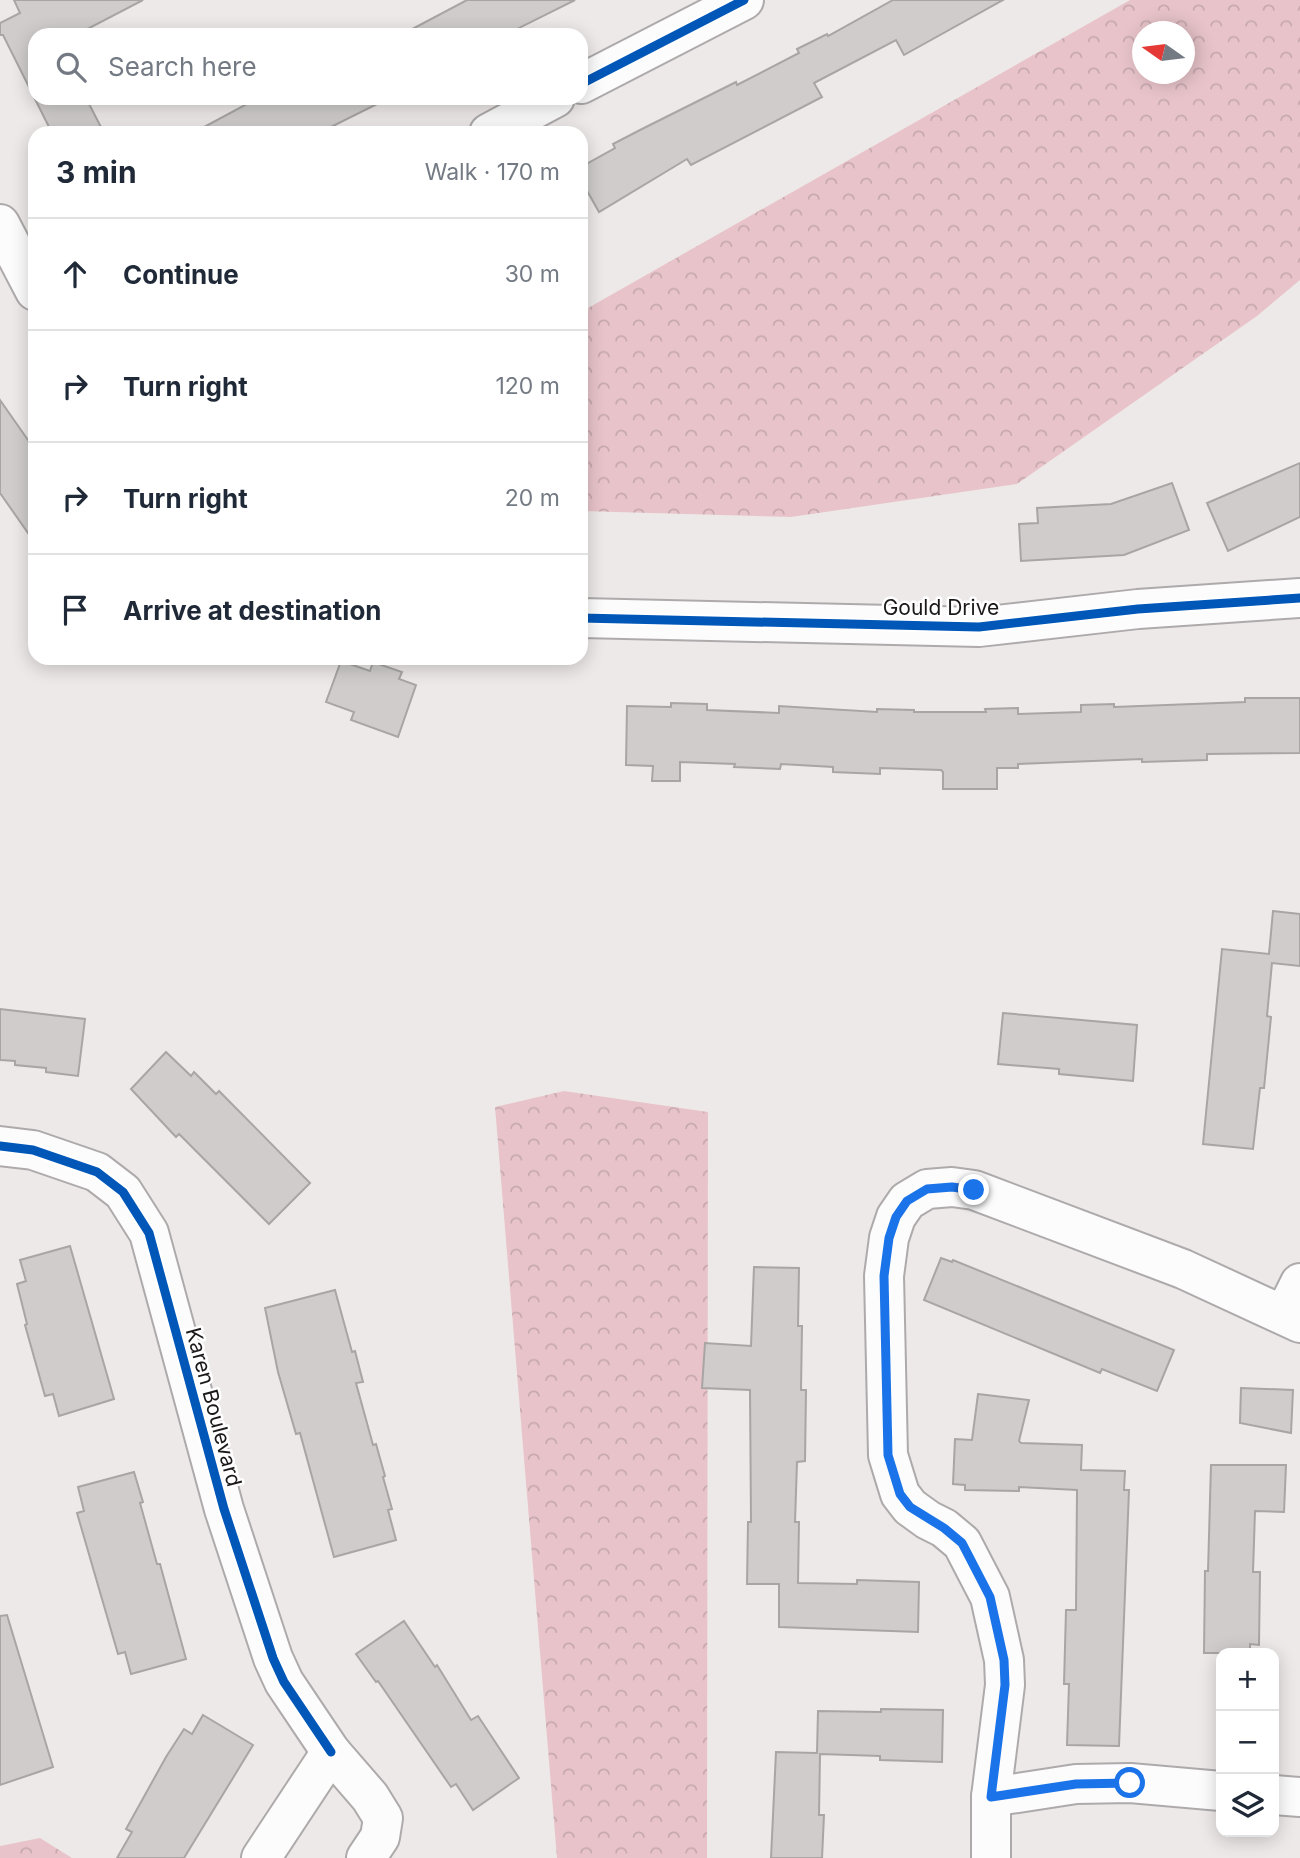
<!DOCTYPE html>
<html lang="en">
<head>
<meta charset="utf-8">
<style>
	:root { --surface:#fff; --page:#f2f2f3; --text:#1f2937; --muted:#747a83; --line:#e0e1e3 }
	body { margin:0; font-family:Inter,sans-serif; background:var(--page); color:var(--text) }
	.controls { position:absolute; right:21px; bottom:21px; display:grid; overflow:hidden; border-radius:14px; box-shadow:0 4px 18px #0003 }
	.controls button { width:63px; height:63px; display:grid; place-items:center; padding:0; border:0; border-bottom:2px solid var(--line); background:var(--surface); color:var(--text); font:35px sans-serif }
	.compass { position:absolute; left:1132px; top:21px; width:63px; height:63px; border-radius:50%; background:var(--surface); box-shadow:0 4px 18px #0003; rotate:284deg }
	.stop { position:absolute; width:21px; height:21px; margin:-16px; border:5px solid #1a73e8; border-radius:50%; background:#fff }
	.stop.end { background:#1a73e8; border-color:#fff; box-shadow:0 2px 7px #0008 }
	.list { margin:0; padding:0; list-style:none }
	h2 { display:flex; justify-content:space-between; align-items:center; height:91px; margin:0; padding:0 28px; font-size:30px }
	h2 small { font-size:23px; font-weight:400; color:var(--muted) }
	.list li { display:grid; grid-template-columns:46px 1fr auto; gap:21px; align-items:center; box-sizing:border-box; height:112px; padding:0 28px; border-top:2px solid var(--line) }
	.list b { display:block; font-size:26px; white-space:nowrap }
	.list em { font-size:23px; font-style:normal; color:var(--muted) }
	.icon { flex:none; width:38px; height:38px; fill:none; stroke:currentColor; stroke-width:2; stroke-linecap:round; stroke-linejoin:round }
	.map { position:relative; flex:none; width:1300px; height:1858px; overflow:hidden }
	.search { position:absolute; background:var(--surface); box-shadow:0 4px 18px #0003; left:28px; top:28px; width:560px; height:77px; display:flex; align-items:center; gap:18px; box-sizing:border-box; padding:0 24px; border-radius:21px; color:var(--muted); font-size:26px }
	.panel { position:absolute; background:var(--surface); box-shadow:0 4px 18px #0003; left:28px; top:126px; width:560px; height:539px; border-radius:21px }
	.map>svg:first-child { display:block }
	.forest { fill:url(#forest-crowns); fill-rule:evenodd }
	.building { fill:#d0cccc; stroke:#a9a5a5; stroke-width:2 }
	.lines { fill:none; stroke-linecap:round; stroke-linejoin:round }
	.minor-casing { stroke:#aeaaab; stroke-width:42 }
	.minor { stroke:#fcfcfc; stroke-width:38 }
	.cycleway-casing { stroke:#fff; stroke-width:13 }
	.cycleway { stroke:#0057b8; stroke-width:9 }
	.route { stroke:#1a73e8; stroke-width:9 }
	.labels { text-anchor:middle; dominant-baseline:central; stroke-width:5; stroke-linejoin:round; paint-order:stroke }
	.street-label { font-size:21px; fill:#1b1819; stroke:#fff }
</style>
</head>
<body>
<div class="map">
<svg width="1300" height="1858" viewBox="0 0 1300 1858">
	<defs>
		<pattern id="forest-crowns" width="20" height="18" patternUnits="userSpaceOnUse" patternTransform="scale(1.75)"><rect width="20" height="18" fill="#e8c4ca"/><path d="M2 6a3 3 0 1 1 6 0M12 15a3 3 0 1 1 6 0" fill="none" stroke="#c6a8ad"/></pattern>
	</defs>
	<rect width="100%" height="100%" fill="#eee9e9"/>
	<g class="forest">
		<path d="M1130,0H1300V280L1257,316L1017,484L791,517L581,511V312ZM1142,32H1184V74H1142Z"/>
		<polygon points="564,1091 708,1112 707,1858 557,1858 495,1107"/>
		<polygon points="40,1838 72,1858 0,1858 0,1846"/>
	</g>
	<g class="building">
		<polygon points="14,0 143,0 76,35 35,35 35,98 86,98 104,133 52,133 3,35 0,35 0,23 20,13"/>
		<polygon points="467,0 575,0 505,35 401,35"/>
		<polygon points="893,0 1003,0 904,55 896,40 814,83 822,97 691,165 687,159 599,212 581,180 581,167 615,148 613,144 642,129 736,82 737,85 799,53 797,49 827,34 828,36"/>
		<polygon points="258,98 389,98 319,133 193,133"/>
		<polygon points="0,400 35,450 35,543 0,493"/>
		<polygon points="1300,463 1300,517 1228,551 1207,503"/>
		<polygon points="1172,483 1189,530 1124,555 1021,561 1019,524 1038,523 1037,508 1111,504"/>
		<polygon points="341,661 370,671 373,662 402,672 399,679 416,685 398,737 351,720 354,712 326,702"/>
		<polygon points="1245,698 1300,698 1300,753 1207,754 1207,760 1142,762 1142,759 1018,764 1018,768 997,768 997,789 943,789 943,772 941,770 880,768 880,774 833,772 833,767 781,764 780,769 734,767 735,764 680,762 680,781 652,781 653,766 626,765 627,706 671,707 671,703 707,704 707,710 779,713 779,706 877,712 877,709 914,710 914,712 986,712 985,709 1018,708 1018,714 1081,712 1081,705 1114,704 1114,707 1245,702"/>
		<polygon points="1273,911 1300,914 1300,966 1272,963 1267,1016 1271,1017 1264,1088 1260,1088 1253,1149 1203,1144 1222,949 1269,954"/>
		<polygon points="0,1009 85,1019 78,1076 46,1072 46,1068 15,1065 15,1061 0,1060"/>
		<polygon points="1003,1013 1137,1025 1133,1081 1059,1074 1059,1069 998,1064"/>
		<polygon points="166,1052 191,1076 194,1072 216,1094 219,1091 310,1183 269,1224 179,1134 176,1137 131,1089"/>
		<polygon points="70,1246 114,1399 59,1416 53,1394 45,1396 25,1325 27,1324 17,1284 26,1281 20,1260"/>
		<polygon points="941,1258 952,1262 953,1260 1174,1350 1157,1391 1102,1369 1100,1373 924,1300"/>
		<polygon points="754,1267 799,1268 798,1326 802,1326 801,1390 806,1390 805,1461 797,1462 795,1522 799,1522 798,1583 857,1584 857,1580 919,1582 918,1632 779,1627 779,1584 747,1584 748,1522 751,1522 750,1390 702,1388 705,1343 751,1346"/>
		<polygon points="335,1290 352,1352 355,1351 363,1382 356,1383 373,1445 376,1444 385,1476 383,1477 392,1509 388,1510 396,1540 334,1557 300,1433 296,1434 278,1372 265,1308"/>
		<polygon points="1241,1388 1293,1390 1291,1433 1240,1423"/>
		<polygon points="978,1394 1029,1400 1019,1441 1021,1443 1082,1445 1081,1470 1125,1471 1124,1490 1129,1490 1119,1746 1067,1745 1069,1684 1064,1684 1066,1610 1076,1610 1077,1490 1019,1487 1019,1491 965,1490 965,1485 953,1484 955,1439 972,1440"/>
		<polygon points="1211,1465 1286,1465 1284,1512 1255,1511 1253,1572 1260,1572 1259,1645 1250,1644 1250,1653 1204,1653 1205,1571 1208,1571"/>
		<polygon points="134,1472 143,1502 140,1503 157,1564 160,1564 186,1659 131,1674 125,1652 118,1654 77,1513 84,1511 78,1487"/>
		<polygon points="7,1615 53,1767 0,1785 0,1616"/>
		<polygon points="404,1621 435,1667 437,1665 471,1720 478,1716 519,1778 473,1810 456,1784 451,1787 378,1681 376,1682 356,1654"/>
		<polygon points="881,1709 943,1710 942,1762 880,1760 880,1756 820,1754 819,1815 824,1815 822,1858 771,1858 776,1752 817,1753 818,1711 881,1712"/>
		<polygon points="203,1715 253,1745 236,1773 184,1858 117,1858 132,1832 126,1829 166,1757 184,1729 192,1734"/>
	</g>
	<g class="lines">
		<defs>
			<g id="minor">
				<polyline points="581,84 744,0"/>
				<polyline points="489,133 555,98"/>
				<polyline points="0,224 35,291"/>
				<polyline points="581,618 979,627 1138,609 1300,598"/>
				<polyline points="0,1146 33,1150 97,1172 123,1192 149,1233 224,1509 273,1658 284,1682 331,1752"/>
				<polyline points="1284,1315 1300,1283"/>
				<polyline points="1274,1795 1300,1797"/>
				<polyline points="991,1797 1076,1784 1130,1783 1221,1791"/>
				<polyline points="261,1858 331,1752 370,1797 383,1818 380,1837 366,1858"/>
				<polyline points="991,1858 991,1797 1005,1685 1004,1660 990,1597 962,1543 944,1528 928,1520 910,1507 900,1494 888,1455 884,1276 889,1238 896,1217 907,1201 927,1189 952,1187 974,1190 1183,1269 1300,1323"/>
			</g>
		</defs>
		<use href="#minor" class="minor-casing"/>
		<use href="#minor" class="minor"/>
		<defs>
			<g id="cycleway">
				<polyline points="581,84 744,0"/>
				<polyline points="581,618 979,627 1138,609 1300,598"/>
				<polyline points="0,1146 33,1150 97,1172 123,1192 149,1233 224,1509 273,1658 284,1682 331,1752"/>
			</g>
		</defs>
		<use href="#cycleway" class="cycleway-casing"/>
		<use href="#cycleway" class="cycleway"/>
	</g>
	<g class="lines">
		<polyline class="route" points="974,1190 952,1187 927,1189 907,1201 896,1217 889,1238 884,1276 888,1455 900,1494 910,1507 944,1528 962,1543 990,1597 1004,1660 1005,1685 991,1797 1076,1784 1130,1783"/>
	</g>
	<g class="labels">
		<g class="street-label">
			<text x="941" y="607">Gould Drive</text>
			<text transform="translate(214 1407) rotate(75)">Karen Boulevard</text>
		</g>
	</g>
</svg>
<div class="controls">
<button>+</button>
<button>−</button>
<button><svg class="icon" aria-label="layers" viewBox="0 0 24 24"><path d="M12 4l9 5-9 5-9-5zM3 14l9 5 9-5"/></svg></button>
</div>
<svg class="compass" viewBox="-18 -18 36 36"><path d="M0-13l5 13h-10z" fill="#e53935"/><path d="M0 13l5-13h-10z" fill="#747a83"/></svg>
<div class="stop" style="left:1130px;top:1783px"></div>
<div class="stop end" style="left:974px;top:1190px"></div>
<div class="search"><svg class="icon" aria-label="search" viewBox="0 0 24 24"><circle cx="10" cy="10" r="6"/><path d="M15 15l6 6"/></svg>Search here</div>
<section class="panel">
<h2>3 min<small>Walk · 170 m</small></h2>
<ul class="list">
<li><svg class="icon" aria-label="ahead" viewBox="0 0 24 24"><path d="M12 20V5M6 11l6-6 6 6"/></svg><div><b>Continue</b></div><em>30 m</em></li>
<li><svg class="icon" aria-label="right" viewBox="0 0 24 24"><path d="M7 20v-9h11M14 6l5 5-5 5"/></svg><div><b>Turn right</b></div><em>120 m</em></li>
<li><svg class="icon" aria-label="right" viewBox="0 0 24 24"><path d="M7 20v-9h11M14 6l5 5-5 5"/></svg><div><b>Turn right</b></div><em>20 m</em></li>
<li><svg class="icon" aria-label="arrive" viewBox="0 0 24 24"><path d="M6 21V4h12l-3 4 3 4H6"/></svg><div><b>Arrive at destination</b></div></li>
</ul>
</section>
</div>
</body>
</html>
